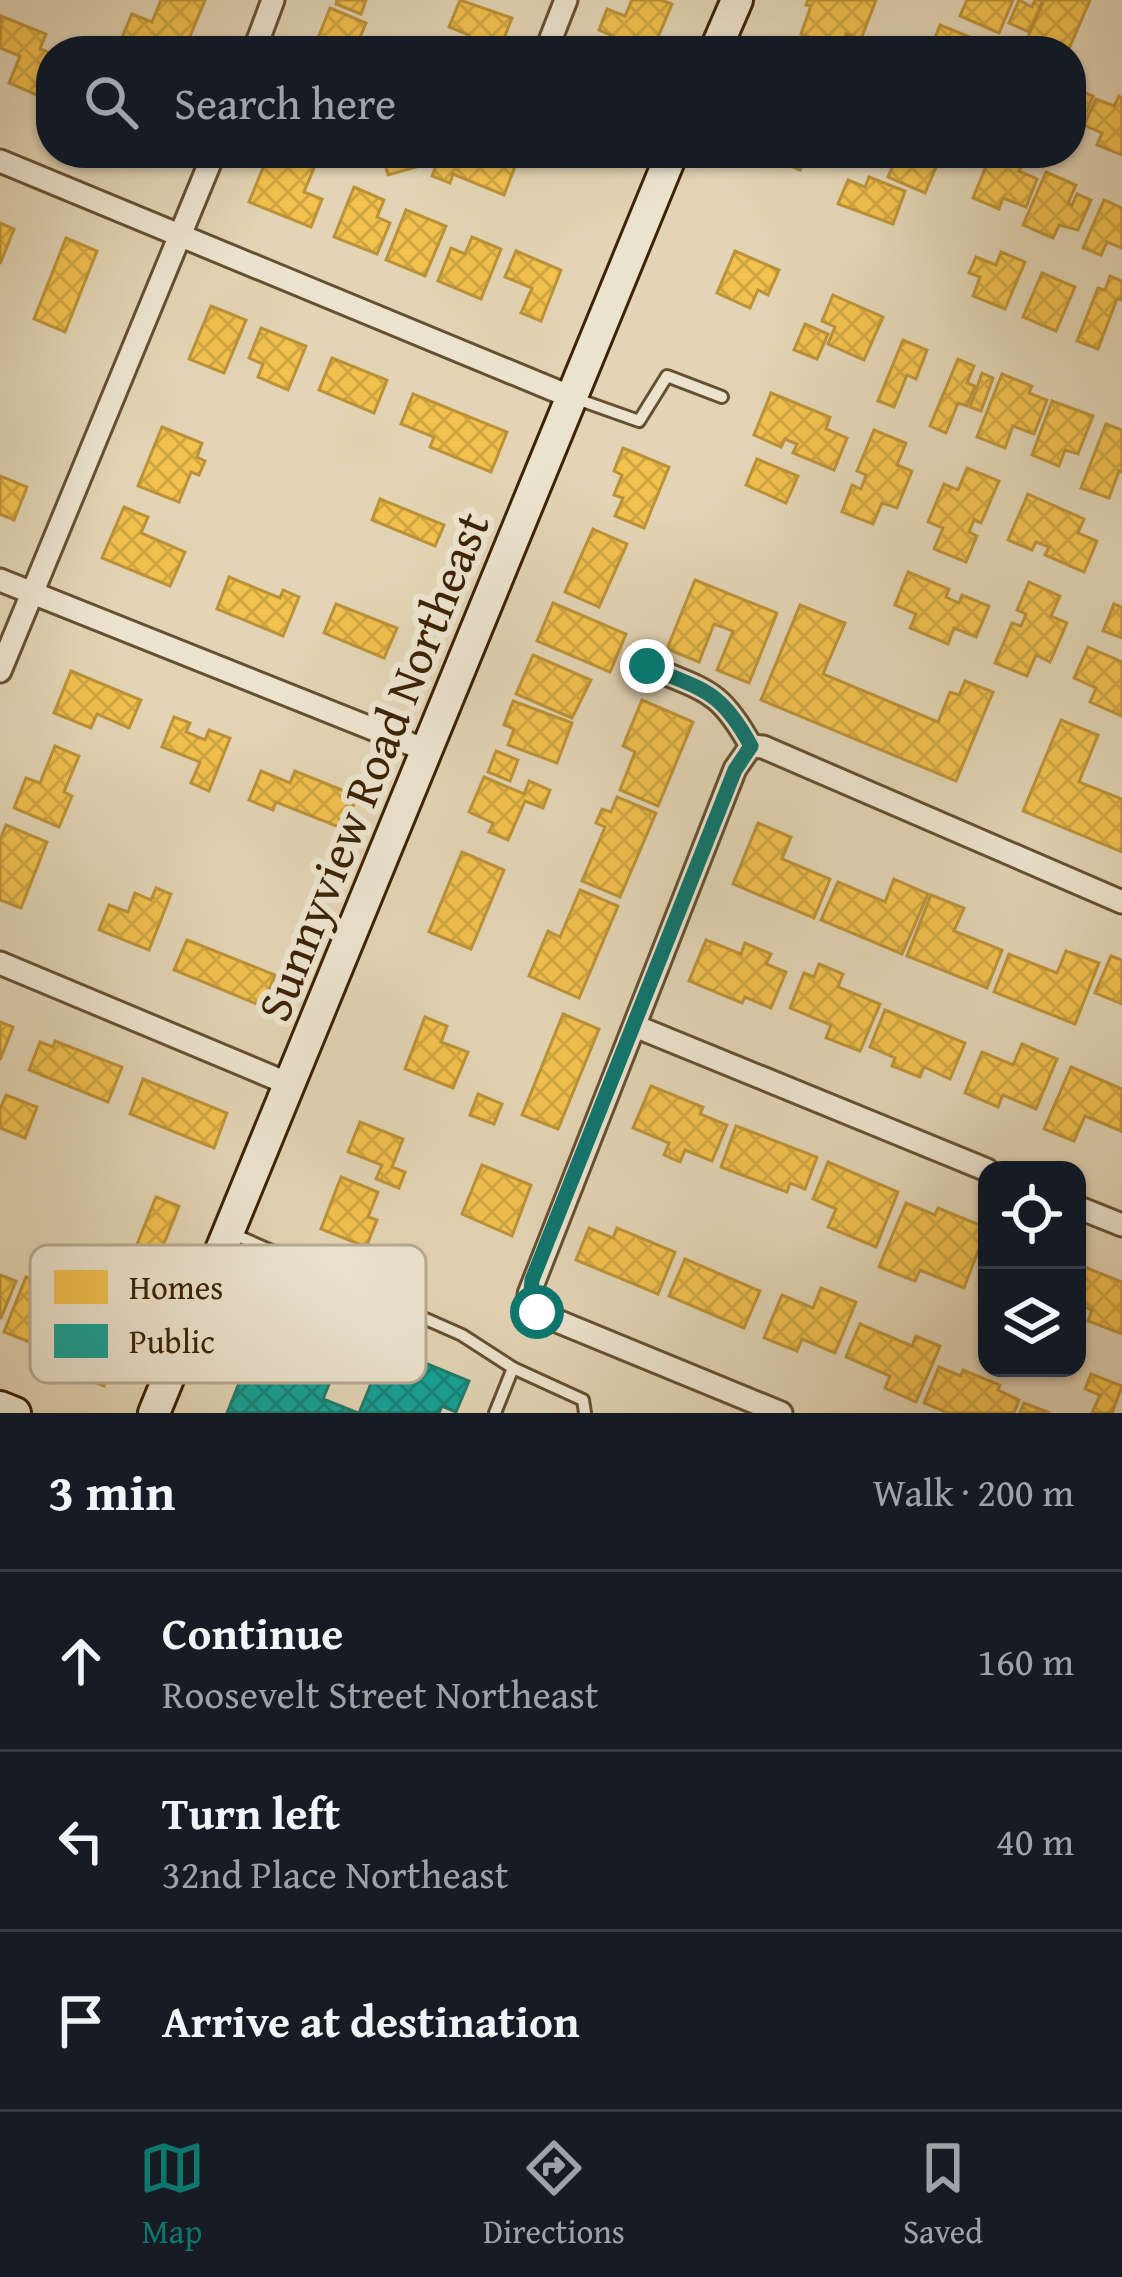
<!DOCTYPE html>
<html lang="en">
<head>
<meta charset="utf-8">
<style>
	:root { --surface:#171b24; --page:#242831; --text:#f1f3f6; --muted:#9ea1a6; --line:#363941; --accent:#0f766e }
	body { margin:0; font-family:"Gentium Book Plus",serif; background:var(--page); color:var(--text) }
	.controls { position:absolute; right:36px; bottom:36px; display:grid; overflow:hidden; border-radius:24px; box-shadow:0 3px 9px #0004 }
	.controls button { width:108px; height:108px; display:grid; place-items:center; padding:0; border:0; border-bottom:3px solid var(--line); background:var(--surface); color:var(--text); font:60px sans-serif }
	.stop { position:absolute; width:36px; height:36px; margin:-27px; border:9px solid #0f766e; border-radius:50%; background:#fff }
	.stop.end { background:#0f766e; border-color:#fff; box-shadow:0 3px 12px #0008 }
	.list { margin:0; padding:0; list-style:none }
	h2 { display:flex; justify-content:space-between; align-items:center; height:156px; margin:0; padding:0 48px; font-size:51px }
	h2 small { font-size:39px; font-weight:400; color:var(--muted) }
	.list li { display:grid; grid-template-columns:78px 1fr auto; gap:36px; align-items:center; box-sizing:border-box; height:180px; padding:0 48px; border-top:3px solid var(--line) }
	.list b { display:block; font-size:45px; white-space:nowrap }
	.list p { margin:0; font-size:39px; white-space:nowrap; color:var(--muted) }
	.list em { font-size:39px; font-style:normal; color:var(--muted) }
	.icon { flex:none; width:66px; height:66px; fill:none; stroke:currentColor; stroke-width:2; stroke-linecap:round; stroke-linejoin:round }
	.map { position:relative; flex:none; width:1122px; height:1413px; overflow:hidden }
	.search { position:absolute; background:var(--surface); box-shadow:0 3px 9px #0004; left:36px; right:36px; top:36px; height:132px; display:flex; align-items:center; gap:30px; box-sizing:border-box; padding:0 42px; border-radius:48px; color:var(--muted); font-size:45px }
	.sheet { height:696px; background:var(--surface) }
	nav { display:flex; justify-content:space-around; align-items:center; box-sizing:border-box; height:168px; border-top:3px solid var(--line); background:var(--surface); font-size:33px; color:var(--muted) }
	nav a { display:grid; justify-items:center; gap:6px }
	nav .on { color:var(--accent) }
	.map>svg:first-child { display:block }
	.homes { fill:url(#homes-cross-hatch); stroke:#bc9238; stroke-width:3 }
	.public { fill:url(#public-cross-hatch); stroke:#227d6c; stroke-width:3 }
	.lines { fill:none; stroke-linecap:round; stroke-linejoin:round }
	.lane-casing { stroke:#665032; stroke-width:16 }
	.street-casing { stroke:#665032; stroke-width:27 }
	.secondary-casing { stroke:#3d2406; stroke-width:36 }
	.lane { stroke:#ece3ce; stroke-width:10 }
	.street { stroke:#ece3ce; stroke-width:21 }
	.secondary { stroke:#ece3ce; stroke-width:30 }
	.route { stroke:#0f766e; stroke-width:15 }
	.labels { text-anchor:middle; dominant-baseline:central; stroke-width:12; stroke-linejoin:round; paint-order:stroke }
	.street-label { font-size:48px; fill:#3d2406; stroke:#ece3ce }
	.key { fill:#ece3ce; stroke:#b8aa92; stroke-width:3 }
	.key-label { font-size:33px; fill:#3d2406 }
</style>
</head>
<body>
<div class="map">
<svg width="1122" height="1413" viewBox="0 0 1122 1413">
	<defs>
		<pattern id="homes-cross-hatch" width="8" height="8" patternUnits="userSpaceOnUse" patternTransform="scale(3)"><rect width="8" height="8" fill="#f2c14e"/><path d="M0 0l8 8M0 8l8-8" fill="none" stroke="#d0a643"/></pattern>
		<pattern id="public-cross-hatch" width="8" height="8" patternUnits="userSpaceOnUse" patternTransform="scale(3)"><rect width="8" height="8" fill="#17a398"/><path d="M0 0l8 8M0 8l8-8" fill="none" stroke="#16857a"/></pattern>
	</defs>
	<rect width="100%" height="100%" fill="#e2d4b4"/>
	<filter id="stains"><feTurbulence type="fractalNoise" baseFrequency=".00167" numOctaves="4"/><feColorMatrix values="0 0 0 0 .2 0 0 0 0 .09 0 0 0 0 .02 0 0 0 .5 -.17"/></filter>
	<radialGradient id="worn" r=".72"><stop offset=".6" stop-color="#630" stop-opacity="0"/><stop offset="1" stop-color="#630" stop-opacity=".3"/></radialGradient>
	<g class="homes">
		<polygon points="161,0 205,0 184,51 142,51 120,42 132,14 152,22"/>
		<polygon points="337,0 366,0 361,14 336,4"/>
		<polygon points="460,0 512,18 499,51 462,51 469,35 449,27"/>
		<polygon points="632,0 661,0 672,4 652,51 629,41 624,51 590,51 594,40 608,46 613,36 599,30 607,9 625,16"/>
		<polygon points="808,0 876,0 861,39 846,34 841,49 801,34 811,6 806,5"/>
		<polygon points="967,0 1013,0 999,33 960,16"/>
		<polygon points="1019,0 1032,7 1035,0 1043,0 1029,32 1009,23"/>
		<polygon points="1044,0 1090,0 1068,51 1047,51 1026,42"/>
		<polygon points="330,8 366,23 354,51 335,51 316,43"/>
		<polygon points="1,16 46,34 40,49 51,53 51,101 9,83 20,56 0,48"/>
		<polygon points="940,25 1004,51 930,51"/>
		<polygon points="873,40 899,51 869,51"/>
		<polygon points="1071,87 1093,96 1077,134 1071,131"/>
		<polygon points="1119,96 1122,98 1122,155 1097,145 1102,133 1084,125 1096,99 1114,106"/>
		<polygon points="269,153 290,153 316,163 304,192 322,199 311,227 249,202"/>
		<polygon points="382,153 417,153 420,166 388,175"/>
		<polygon points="475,153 489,153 516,164 504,195 453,174 450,183 432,176 441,154 470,166"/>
		<polygon points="761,153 807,153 800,170"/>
		<polygon points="890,153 942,153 925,193 888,177 896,158"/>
		<polygon points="991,154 1021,167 1019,171 1037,179 1026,207 1003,198 999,209 973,198"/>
		<polygon points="1046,172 1076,185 1068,203 1072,205 1077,194 1091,200 1078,230 1059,225 1053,238 1023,225"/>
		<polygon points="869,177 905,191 893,224 838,204 848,180 865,187"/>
		<polygon points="354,187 384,200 377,217 390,223 377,254 334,237"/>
		<polygon points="1104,200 1122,208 1122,248 1107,242 1101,255 1083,248"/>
		<polygon points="406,210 446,226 425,276 386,260"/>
		<polygon points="0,223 14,229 0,264"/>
		<polygon points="472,237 501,249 481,299 438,281 451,248 465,254"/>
		<polygon points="66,238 97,251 65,332 34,319"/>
		<polygon points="516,251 561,270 541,321 521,313 532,288 505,277"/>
		<polygon points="735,251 779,270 768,295 758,290 750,308 717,293"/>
		<polygon points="1001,252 1025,262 1005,309 973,296 980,277 969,273 976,257 996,265"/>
		<polygon points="1042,273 1075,287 1056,331 1023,317"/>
		<polygon points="1110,276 1122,281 1122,300 1117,299 1098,349 1077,341 1098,288 1105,290"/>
		<polygon points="833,295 883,317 864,360 828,344 835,327 822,321"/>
		<polygon points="211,306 246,320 224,373 189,359"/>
		<polygon points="805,324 828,334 817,359 794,350"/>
		<polygon points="261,328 306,346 288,390 258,377 263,364 249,358"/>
		<polygon points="903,340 927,350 916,379 907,375 894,407 878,401"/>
		<polygon points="332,358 387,380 374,413 319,390"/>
		<polygon points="958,359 974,366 967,383 975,386 967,406 958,403 946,433 930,426"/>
		<polygon points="982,373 993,378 981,411 970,407"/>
		<polygon points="1002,374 1032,386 1029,393 1047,400 1034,434 1013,426 1005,448 977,437"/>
		<polygon points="771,393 830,417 826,429 847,438 834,470 793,453 797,444 785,439 781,447 754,435"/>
		<polygon points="413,394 507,432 491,472 430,447 434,437 401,424"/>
		<polygon points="1052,401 1093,416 1078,454 1065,450 1059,466 1032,455"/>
		<polygon points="1106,424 1122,430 1122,472 1119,471 1109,498 1081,488"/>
		<polygon points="162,427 202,443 197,457 205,461 199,475 191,472 179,502 138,486"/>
		<polygon points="874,430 906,443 897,465 912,471 897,508 882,503 873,524 842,512 852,485 861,489 866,475 857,471"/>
		<polygon points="623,448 669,467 644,528 615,516 623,498 614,495 622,475 614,471"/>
		<polygon points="757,459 798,476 786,503 746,485"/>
		<polygon points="967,468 999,481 981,523 974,520 969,532 977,536 966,562 934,549 943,528 928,522 944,484 958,490"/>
		<polygon points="0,476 27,487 14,520 0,514"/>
		<polygon points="1028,494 1084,519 1078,533 1097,541 1084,572 1045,555 1049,547 1036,542 1032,550 1008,540"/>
		<polygon points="380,499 444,525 435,546 372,520"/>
		<polygon points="124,507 148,517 141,533 185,552 170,586 102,558"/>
		<polygon points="593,529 627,544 599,607 565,592"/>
		<polygon points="908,572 949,589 946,597 959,603 962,595 989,606 976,637 954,628 948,644 910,628 916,614 895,605"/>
		<polygon points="229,577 280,598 283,590 299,597 283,636 217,609"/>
		<polygon points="695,580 777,613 749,683 717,670 733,631 714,624 699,662 667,649"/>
		<polygon points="1029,582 1060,596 1051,616 1067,623 1050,662 1036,655 1027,676 995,663 1012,623 1021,626 1026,614 1017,610"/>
		<polygon points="553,603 626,634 610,672 537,641"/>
		<polygon points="336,604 397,628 384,658 324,633"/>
		<polygon points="1114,604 1122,607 1122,638 1103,631"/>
		<polygon points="800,605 845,623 823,674 938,722 950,692 959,695 965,681 993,692 956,781 761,700"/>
		<polygon points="1088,647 1122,662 1122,716 1090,702 1096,688 1074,678"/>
		<polygon points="533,655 591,680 572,718 516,694"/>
		<polygon points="71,671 141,700 129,728 97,714 91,728 54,713"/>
		<polygon points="642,700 693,722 658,806 620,790 635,752 623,746"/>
		<polygon points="513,701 572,723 557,763 508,745 514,729 504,725"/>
		<polygon points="174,717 190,723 186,732 205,740 209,730 230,738 209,791 191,783 200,762 162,747"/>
		<polygon points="1061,720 1098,735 1079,782 1122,799 1122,852 1023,811"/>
		<polygon points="55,746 79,756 64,792 72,796 59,827 14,808 26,778 40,783"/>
		<polygon points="496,751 518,760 510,781 488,772"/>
		<polygon points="261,771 290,783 295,771 357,796 344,829 276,802 273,810 249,800"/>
		<polygon points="484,777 524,794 529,781 550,790 543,808 525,801 508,840 489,832 493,823 469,812"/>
		<polygon points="617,797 656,813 620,897 582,881 605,827 596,823 602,809 611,812"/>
		<polygon points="758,823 791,837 782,859 830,879 814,918 733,884"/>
		<polygon points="6,825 47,842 21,908 0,900 0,840"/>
		<polygon points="462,852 504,870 471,949 429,932"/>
		<polygon points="894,879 928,894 902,954 821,920 838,882 885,902"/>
		<polygon points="156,888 171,894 149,950 99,930 109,905 128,912 135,893 151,900"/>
		<polygon points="580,890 618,906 579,998 529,976 548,931 560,937"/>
		<polygon points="931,895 964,908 954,931 1002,950 987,988 907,956"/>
		<polygon points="187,940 275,975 262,1006 174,970"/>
		<polygon points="706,940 741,954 745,943 771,954 766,964 786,972 771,1008 745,997 742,1003 689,981"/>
		<polygon points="1066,951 1099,963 1075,1024 994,992 1009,954 1057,973"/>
		<polygon points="1111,956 1122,960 1122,1004 1095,993"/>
		<polygon points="819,964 843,974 838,987 880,1004 860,1051 826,1038 831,1025 790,1008 804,973 814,977"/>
		<polygon points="885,1010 965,1043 950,1079 924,1067 920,1077 892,1066 895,1058 870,1047"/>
		<polygon points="563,1014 599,1029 558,1129 522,1115"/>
		<polygon points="425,1017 447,1026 441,1042 468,1052 453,1088 405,1069"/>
		<polygon points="0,1022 13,1027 0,1060"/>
		<polygon points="55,1041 122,1067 108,1102 29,1070 40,1042 53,1047"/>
		<polygon points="1022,1044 1057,1059 1036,1109 1003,1095 998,1107 965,1093 982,1052 1013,1065"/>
		<polygon points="1071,1067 1122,1089 1121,1131 1085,1116 1074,1141 1044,1129"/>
		<polygon points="143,1079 227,1113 214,1148 130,1114"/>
		<polygon points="651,1086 703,1107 700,1114 727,1125 712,1161 685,1150 680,1162 664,1155 669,1143 633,1128"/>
		<polygon points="478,1094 502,1104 494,1124 470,1115"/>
		<polygon points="6,1095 37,1107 25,1138 0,1128 0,1109"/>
		<polygon points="360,1122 403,1139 392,1167 405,1172 399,1188 376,1179 382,1165 348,1152"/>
		<polygon points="736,1126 817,1157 805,1189 790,1183 787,1192 721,1167"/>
		<polygon points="828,1162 898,1192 876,1247 828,1227 836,1209 813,1199"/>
		<polygon points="482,1165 531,1185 512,1236 462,1214"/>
		<polygon points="341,1177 378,1192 368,1217 377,1220 366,1247 321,1229"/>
		<polygon points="156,1197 179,1206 159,1256 136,1247"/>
		<polygon points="906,1203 935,1215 938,1208 987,1228 964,1288 920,1270 915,1281 879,1267"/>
		<polygon points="589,1228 613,1238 617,1228 675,1252 658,1294 576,1260"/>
		<polygon points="685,1259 760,1291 744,1328 669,1296"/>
		<polygon points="118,1265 148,1278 104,1386 74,1374"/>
		<polygon points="1082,1266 1122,1282 1122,1334 1088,1321 1092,1310 1077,1304 1077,1278"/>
		<polygon points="0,1275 16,1281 1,1318 0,1318"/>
		<polygon points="26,1277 61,1291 52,1313 75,1322 62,1355 4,1332"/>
		<polygon points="821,1288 856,1302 835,1353 802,1339 797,1351 764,1338 782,1295 813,1308"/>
		<polygon points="860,1324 912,1346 916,1336 940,1346 916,1402 885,1388 890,1376 846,1357"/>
		<polygon points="939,1367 961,1376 963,1370 1000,1385 998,1390 1019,1400 1014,1413 948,1413 924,1403"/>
		<polygon points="1091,1374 1122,1386 1112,1413 1092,1413 1100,1395 1085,1389"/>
		<polygon points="1024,1403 1050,1413 1020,1413"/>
	</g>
	<g class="public">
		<polygon points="294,1296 328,1309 314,1343 342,1353 323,1399 358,1413 227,1413 256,1341 274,1348"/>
		<polygon points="386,1347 469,1381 456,1412 442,1406 439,1413 359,1413"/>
	</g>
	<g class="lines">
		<defs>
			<g id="lane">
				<polyline points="574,398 639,421 667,376 722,397"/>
				<polyline points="231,1233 462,1335 513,1368 495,1413"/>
				<polyline points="513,1368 583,1400 585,1413"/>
			</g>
			<g id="street">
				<polyline points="254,51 273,0"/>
				<polyline points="546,51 566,0"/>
				<polyline points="0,161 571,397"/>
				<polyline points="0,580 428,751"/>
				<path d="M647,666C705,691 719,688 751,746L763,747L1122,902"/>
				<polyline points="0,671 214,153"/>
				<polyline points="751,746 735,769 529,1294 529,1303 545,1316 781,1413"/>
				<polyline points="0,963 289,1084"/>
				<polyline points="635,1026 987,1170"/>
				<polyline points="1077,1207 1122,1225"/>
			</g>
			<g id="secondary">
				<polyline points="715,51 737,0"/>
				<polyline points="0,1407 15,1413"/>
				<polyline points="154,1413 672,153"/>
			</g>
		</defs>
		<use href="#lane" class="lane-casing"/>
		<use href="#street" class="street-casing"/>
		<use href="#secondary" class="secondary-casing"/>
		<use href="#lane" class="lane"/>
		<use href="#street" class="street"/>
		<use href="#secondary" class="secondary"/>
	</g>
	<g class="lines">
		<path class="route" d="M537,1312L530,1303L532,1280L735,770L751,746C720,689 704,691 647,666"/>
	</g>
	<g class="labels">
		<g class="street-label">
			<text transform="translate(372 766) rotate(-68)">Sunnyview Road Northeast</text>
		</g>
	</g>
	<rect x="30" y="1245" width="396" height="138" rx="18" class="key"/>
	<rect x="54" y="1270" width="54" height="34" fill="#f2c14e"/>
	<rect x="54" y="1324" width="54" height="34" fill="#17a398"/>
	<g class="key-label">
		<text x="129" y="1299">Homes</text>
		<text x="129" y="1353">Public</text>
	</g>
	<rect width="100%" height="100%" filter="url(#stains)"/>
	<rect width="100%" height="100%" fill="url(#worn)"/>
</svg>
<div class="controls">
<button><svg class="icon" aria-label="locate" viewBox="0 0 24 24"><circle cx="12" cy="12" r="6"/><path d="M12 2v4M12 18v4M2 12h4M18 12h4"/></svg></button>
<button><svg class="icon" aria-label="layers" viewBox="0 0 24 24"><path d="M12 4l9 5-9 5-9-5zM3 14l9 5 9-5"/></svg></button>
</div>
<div class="stop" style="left:537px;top:1312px"></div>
<div class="stop end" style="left:647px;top:666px"></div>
<div class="search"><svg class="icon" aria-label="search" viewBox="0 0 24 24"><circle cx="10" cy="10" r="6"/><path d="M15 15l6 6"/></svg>Search here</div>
</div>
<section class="sheet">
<h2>3 min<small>Walk · 200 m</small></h2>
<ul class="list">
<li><svg class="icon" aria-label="ahead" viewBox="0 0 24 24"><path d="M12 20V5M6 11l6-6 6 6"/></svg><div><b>Continue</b><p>Roosevelt Street Northeast</p></div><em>160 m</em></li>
<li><svg class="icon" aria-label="left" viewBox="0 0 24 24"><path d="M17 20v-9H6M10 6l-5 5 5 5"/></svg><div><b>Turn left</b><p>32nd Place Northeast</p></div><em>40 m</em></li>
<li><svg class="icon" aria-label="arrive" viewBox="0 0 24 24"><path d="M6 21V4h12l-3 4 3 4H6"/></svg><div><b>Arrive at destination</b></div></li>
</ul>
</section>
<nav>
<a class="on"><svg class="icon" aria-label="map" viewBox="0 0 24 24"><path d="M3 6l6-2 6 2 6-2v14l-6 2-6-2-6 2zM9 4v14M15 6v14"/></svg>Map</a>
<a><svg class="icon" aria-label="directions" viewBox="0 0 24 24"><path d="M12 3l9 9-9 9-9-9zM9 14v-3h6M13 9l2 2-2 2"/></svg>Directions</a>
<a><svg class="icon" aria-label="saved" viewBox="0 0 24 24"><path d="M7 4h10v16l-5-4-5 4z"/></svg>Saved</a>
</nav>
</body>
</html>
